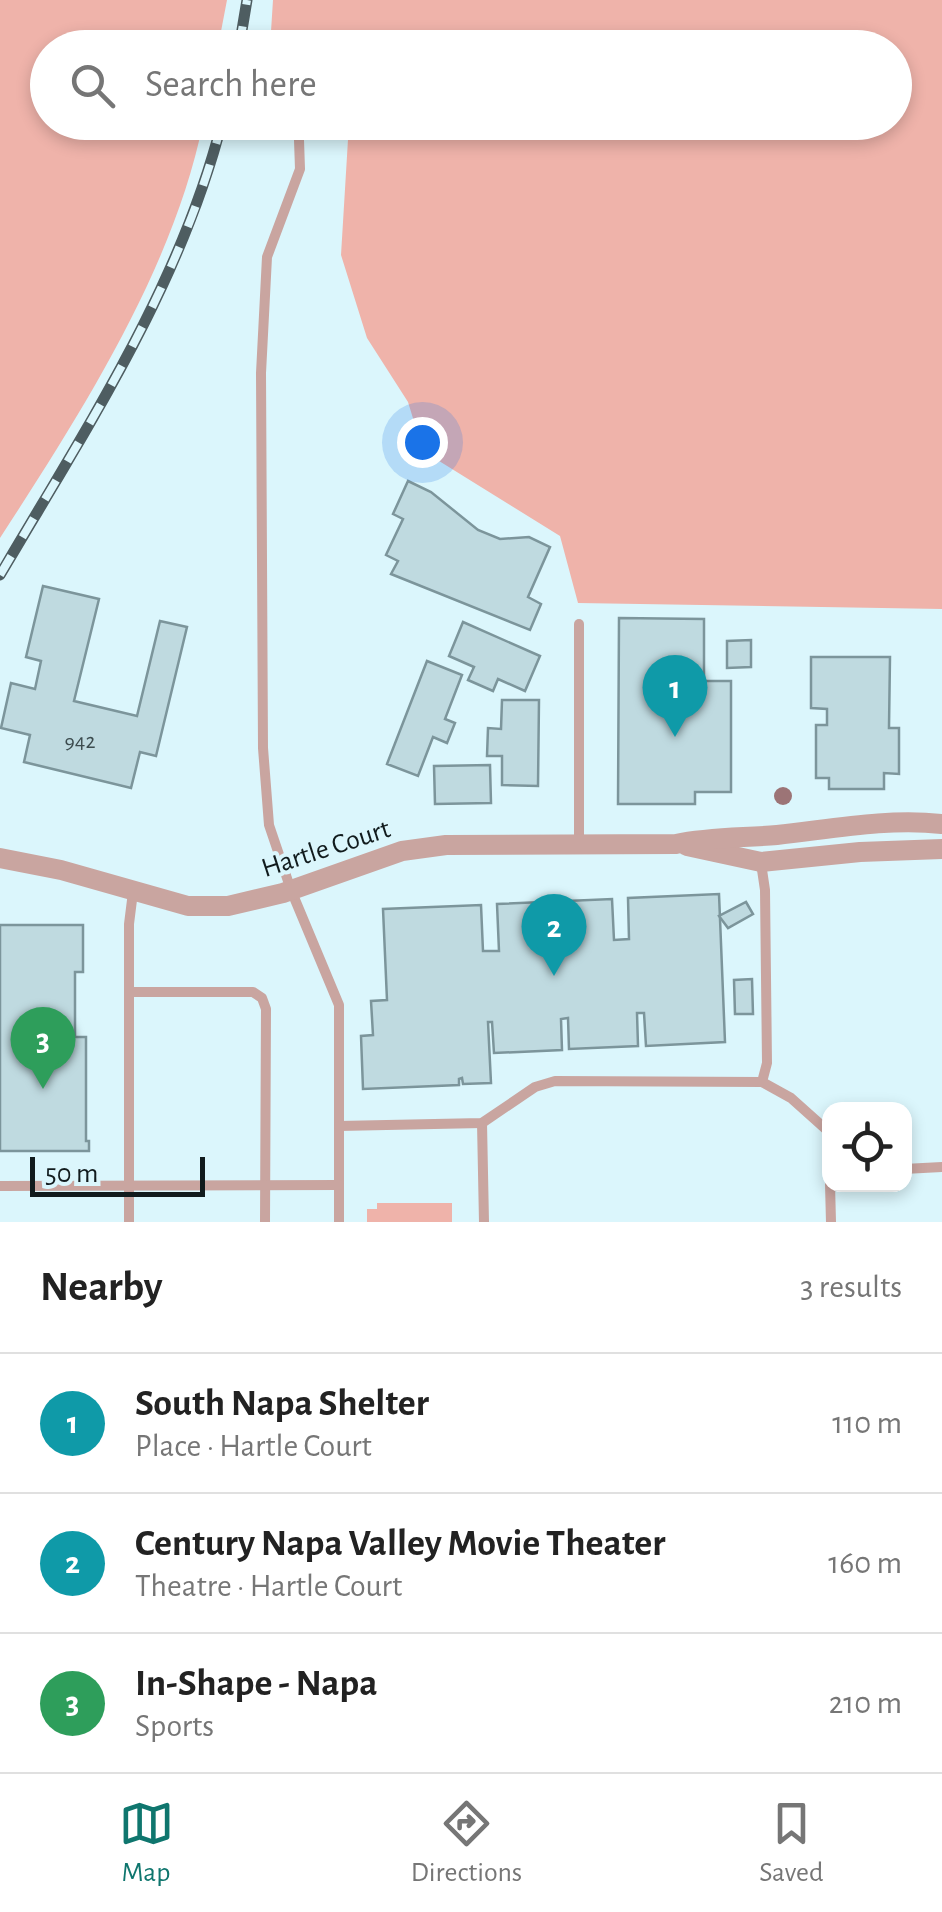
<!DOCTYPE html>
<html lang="en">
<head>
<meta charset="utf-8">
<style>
	:root { --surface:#fff; --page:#f2f2f2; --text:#222; --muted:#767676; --line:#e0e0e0; --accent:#0f766e }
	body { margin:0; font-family:"Alegreya Sans",sans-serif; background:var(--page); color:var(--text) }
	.controls { position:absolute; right:30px; bottom:30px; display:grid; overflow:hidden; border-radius:20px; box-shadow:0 5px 15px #0003 }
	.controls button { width:90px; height:90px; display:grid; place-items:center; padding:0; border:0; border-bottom:2px solid var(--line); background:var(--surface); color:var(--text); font:50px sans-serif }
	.scale { position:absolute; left:30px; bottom:25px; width:175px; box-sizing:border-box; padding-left:10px; border:5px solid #111b1d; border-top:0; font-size:28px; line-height:35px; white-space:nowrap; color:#111b1d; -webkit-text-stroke:8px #dbf6fc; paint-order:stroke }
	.you { position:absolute; left:422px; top:442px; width:35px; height:35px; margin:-25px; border:8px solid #fff; border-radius:50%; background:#1a73e8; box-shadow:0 0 0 15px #1a73e833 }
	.badge { display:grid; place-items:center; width:65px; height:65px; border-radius:50%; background:var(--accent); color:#fff; font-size:32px; font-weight:700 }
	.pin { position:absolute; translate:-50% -82px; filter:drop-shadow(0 2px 5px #0008) }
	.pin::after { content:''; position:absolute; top:52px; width:35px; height:30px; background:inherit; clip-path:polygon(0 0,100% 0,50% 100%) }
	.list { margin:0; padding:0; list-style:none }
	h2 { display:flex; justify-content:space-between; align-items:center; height:130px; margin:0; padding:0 40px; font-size:42px }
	h2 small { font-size:32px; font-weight:400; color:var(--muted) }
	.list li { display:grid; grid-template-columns:65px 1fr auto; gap:30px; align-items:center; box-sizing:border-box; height:140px; padding:0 40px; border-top:2px solid var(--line) }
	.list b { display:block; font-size:38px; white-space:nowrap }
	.list p { margin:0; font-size:32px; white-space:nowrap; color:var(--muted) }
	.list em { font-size:32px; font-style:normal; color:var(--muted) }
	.icon { flex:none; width:55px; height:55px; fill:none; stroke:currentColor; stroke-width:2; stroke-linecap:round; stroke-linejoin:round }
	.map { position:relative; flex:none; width:942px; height:1222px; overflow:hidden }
	.search { position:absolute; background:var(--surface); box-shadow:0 5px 15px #0003; left:30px; right:30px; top:30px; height:110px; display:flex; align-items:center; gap:25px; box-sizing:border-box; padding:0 35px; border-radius:55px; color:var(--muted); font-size:38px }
	.sheet { height:550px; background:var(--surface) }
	nav { display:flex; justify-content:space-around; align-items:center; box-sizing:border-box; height:140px; border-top:2px solid var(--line); background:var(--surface); font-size:28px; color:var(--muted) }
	nav a { display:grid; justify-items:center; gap:5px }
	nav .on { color:var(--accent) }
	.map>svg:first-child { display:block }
	.green { fill:#efb3aa }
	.building { fill:#bfdae0; stroke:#7c959b; stroke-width:2.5 }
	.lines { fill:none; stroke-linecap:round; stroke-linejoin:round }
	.service { stroke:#c9a5a0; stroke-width:10 }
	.minor { stroke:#c9a5a0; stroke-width:20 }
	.rail-casing { stroke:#4e5d61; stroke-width:11 }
	.rail { stroke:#dbf6fc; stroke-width:8; stroke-dasharray:22; stroke-linecap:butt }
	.tree { fill:#9c7476 }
	.labels { text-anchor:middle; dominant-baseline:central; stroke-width:8; stroke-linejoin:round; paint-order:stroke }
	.number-label { font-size:22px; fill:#3c4b4e }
	.street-label { font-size:28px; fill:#111b1d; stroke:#dbf6fc }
</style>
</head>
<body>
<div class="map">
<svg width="942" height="1222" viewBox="0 0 942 1222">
	<rect width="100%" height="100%" fill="#dbf6fc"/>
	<g class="green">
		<path d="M0,0H227L218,47L48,48V122L203,123C173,270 81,413 0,538Z"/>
		<polygon points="273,0 942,0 942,609 578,603 560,536 423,451 408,402 367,338 341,255 349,123 894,122 894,48 270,47"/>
		<polygon points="377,1203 452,1203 452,1222 367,1222 367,1209 377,1209"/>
	</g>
	<g class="building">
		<polygon points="408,481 431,492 478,530 500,539 529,537 550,547 528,597 541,604 530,630 391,574 398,561 386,555 403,519 393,514"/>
		<polygon points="43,586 99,599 74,701 137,716 160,621 187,627 156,756 140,752 131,788 24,762 30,735 1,728 11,683 35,689 41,661 26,657"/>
		<polygon points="619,618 704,619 704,681 731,681 731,792 695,792 695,804 618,804"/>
		<polygon points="463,622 540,656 525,691 498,679 493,691 468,680 474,667 449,656"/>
		<polygon points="751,640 751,667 727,668 727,641"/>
		<polygon points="811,657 890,657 889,728 899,728 899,774 884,773 884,789 829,789 829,778 816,778 816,725 827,725 827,709 811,708"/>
		<polygon points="427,661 462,675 445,719 455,723 447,743 433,737 418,776 387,764"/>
		<polygon points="502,700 539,700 538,786 502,785 502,756 487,756 488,728 501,729"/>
		<polygon points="490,765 491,803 435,804 434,766"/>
		<polygon points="719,894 725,1042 646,1046 644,1013 637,1013 638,1046 569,1049 568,1018 561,1019 562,1050 494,1053 492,1022 488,1022 491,1083 463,1084 462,1078 459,1079 459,1085 363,1089 361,1036 373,1035 371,1001 387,1000 383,909 481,905 483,951 499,951 497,904 612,899 614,940 629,939 628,898"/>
		<polygon points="746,902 753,914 728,928 719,916"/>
		<polygon points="0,925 83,925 83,972 75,972 75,1037 86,1037 86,1141 89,1141 89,1151 0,1151"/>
		<polygon points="752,979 753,1014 735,1014 734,980"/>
	</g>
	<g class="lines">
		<g class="service">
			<polyline points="299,140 300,169 267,257 261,373 263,748 269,825 291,890 339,1005 339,1222"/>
			<polyline points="579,624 579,844"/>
			<polyline points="761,863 765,890 767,1063 762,1082"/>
			<polyline points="129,992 253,992 262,998 266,1009 265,1222"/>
			<polyline points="482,1123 484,1222"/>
			<polyline points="339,1126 482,1123 535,1087 555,1081 762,1082 791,1098 829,1132 830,1152"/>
			<polyline points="904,1169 942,1167"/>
			<polyline points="830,1184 831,1222"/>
			<polyline points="0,1186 339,1185"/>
			<polyline points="129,1222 129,924 133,892"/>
		</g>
		<g class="minor">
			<polyline points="687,846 761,862 860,852 942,849"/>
			<path d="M0,858L61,870L188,906H228L283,893L402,851L446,845L676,844C710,837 743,838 777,835C832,829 887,818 942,824"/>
		</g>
		<defs>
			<g id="rail">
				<polyline points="239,48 247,0"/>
				<path d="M0,575C85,430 180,287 222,122"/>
			</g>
		</defs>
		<use href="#rail" class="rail-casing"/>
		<use href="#rail" class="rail"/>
	</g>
	<circle class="tree" cx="783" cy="796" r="9"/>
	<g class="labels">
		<g class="number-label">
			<text x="80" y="741">942</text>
		</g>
		<g class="street-label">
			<text transform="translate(326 849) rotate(-18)">Hartle Court</text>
		</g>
	</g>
</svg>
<div class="controls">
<button><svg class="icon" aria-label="locate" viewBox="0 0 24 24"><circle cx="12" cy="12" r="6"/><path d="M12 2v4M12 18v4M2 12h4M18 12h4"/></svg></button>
</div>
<div class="scale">50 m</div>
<div class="you"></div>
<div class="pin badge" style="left:675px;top:737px;background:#0f9aa8">1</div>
<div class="pin badge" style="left:554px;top:976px;background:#0f9aa8">2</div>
<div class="pin badge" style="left:43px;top:1089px;background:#2e9e5b">3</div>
<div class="search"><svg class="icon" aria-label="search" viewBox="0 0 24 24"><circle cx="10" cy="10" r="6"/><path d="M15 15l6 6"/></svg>Search here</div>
</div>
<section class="sheet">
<h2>Nearby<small>3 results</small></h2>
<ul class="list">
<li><span class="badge" style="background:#0f9aa8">1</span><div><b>South Napa Shelter</b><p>Place · Hartle Court</p></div><em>110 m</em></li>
<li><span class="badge" style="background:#0f9aa8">2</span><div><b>Century Napa Valley Movie Theater</b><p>Theatre · Hartle Court</p></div><em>160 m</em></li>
<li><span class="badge" style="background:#2e9e5b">3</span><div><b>In-Shape - Napa</b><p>Sports</p></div><em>210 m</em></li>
</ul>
</section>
<nav>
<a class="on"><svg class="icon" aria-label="map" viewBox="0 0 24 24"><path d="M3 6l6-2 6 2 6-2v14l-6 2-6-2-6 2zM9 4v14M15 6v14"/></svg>Map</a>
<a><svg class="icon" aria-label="directions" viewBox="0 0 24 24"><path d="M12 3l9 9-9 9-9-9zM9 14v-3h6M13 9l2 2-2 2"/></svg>Directions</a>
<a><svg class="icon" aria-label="saved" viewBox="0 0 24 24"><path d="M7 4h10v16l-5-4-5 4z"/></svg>Saved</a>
</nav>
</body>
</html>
